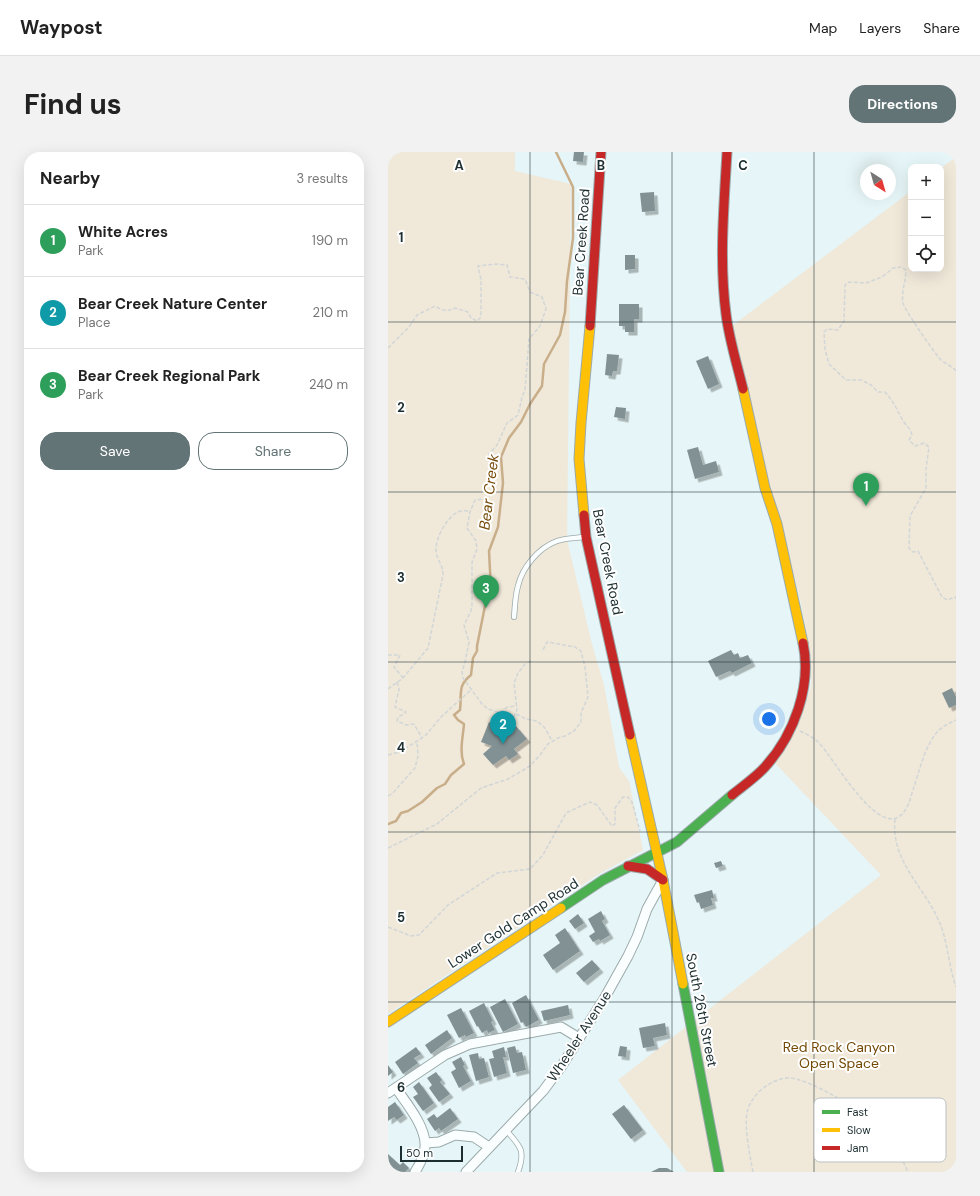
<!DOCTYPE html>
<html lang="en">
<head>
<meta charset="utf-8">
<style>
	:root { --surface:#fff; --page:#f2f2f2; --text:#222; --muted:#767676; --line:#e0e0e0; --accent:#637476 }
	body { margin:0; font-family:"DM Sans",sans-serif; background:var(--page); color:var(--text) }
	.controls { position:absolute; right:12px; top:12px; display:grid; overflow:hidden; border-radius:8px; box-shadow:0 4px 16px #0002 }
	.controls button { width:36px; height:36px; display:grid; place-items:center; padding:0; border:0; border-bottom:1px solid var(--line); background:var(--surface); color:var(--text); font:20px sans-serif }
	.compass { position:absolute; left:472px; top:12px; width:36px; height:36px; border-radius:50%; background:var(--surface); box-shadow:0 4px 16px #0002; rotate:143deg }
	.scale { position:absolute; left:12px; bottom:10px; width:63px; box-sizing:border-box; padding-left:4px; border:2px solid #1c2e30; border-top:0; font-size:11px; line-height:14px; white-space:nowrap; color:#1c2e30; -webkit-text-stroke:3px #fff; paint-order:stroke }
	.you { position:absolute; left:381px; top:567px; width:14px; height:14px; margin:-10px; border:3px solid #fff; border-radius:50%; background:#1a73e8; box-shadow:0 0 0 6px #1a73e833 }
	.badge { display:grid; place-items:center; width:26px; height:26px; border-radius:50%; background:var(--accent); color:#fff; font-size:13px; font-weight:700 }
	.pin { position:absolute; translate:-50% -33px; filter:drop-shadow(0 1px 2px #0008) }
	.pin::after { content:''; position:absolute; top:21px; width:14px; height:12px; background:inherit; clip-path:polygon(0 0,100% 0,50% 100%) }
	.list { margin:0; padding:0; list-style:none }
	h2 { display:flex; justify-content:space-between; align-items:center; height:52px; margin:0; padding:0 16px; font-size:17px }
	h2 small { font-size:13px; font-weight:400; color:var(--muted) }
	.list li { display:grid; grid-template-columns:26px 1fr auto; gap:12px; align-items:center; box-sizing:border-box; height:72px; padding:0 16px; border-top:1px solid var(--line) }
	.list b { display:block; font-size:15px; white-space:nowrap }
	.list p { margin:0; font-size:13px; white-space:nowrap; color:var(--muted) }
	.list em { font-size:13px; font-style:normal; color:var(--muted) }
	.actions { display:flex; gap:8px; padding:12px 16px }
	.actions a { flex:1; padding:9px 0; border:1px solid var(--accent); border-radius:16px; text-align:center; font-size:14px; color:var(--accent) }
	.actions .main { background:var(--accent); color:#fff }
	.icon { flex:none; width:22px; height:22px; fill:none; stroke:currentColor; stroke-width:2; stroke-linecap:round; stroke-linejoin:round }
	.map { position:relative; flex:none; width:568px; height:1020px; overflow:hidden; border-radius:16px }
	header { display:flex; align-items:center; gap:24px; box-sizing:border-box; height:56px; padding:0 20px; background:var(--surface); border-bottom:1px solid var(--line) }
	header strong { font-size:19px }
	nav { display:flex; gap:22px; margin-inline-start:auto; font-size:14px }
	.intro { display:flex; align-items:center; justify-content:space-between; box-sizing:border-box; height:96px; padding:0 24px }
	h1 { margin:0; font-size:28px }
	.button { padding:10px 18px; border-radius:16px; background:var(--accent); color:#fff; font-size:14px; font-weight:700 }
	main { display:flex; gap:24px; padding:0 24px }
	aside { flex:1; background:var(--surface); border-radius:16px; box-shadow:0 4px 16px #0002 }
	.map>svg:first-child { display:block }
	.green { fill:#f0e8d9 }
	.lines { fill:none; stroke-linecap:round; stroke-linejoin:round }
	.stream { stroke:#c9ae8a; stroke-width:2.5 }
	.building { fill:#829294; filter:url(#shadow) }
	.lane-casing { stroke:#9baaab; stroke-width:6 }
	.street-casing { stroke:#9baaab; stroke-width:11 }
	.fast-casing { stroke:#9baaab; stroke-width:11 }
	.slow-casing { stroke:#9baaab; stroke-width:11 }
	.jam-casing { stroke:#9baaab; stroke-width:11 }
	.path { stroke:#d1d6d7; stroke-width:1.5; stroke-dasharray:4 2; stroke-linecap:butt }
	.lane { stroke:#fbfefe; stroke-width:4.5 }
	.street { stroke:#fbfefe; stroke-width:9 }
	.fast { stroke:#4caf50; stroke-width:9 }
	.slow { stroke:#ffc107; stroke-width:9 }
	.jam { stroke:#c62828; stroke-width:9 }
	.grid { fill:none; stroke:#1c2e30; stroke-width:1; stroke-opacity:0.55 }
	.labels { text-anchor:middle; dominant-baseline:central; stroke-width:4; stroke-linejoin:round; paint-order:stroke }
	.street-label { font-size:14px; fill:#1c2e30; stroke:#fff }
	.park-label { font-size:14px; fill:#734904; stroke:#fff }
	.water-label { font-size:15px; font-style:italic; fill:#774c09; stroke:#fff }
	.key { fill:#fff; stroke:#bbc0c1; stroke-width:1 }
	.key-label { font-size:11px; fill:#1c2e30 }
	.grid-label { font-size:13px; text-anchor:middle; font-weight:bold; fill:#1c2e30; stroke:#fff; stroke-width:4; stroke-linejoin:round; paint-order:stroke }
</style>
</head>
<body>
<header>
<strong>Waypost</strong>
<nav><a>Map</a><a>Layers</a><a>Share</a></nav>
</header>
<div class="intro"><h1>Find us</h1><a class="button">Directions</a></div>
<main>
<aside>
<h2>Nearby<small>3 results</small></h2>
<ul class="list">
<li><span class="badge" style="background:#2e9e5b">1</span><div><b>White Acres</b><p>Park</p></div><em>190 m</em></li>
<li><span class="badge" style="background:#0f9aa8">2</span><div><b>Bear Creek Nature Center</b><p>Place</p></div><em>210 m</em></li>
<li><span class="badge" style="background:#2e9e5b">3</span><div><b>Bear Creek Regional Park</b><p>Park</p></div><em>240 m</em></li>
</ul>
<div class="actions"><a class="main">Save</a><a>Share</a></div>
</aside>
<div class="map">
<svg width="568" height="1020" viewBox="0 0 568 1020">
	<defs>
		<filter id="shadow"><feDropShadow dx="3.5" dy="3.5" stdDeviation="0" flood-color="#0004"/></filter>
	</defs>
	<rect width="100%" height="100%" fill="#e6f5f7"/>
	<g class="green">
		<polygon points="0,0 127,0 127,19 183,32 179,388 204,492 216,533 231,615 241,629 255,698 211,722 0,862"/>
		<polygon points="568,5 568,1020 299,1020 230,928 493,723 387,611 418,549 423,534 423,506 413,451 395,380 380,328 344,174 523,39 523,117 553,117 553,16"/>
	</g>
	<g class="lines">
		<path class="stream" d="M0,672L8,669L13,661L20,659L34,650L49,636L57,632L63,623L76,612C71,600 75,585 76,572L70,568L66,563L72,558C74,542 69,534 83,523L85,506L89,499V494L97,454L103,438L101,399L110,375L115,331L113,305L121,286L133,270L142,252L154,234L156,212L172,183L177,160L179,129L185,86V35L168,0"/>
	</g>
	<g class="building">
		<polygon points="186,0 196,0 195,10 185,9"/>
		<polygon points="266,40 267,59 254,60 252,41"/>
		<polygon points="237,103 247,103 247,117 237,118"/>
		<polygon points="231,152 251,152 251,167 246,167 246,180 237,180 237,174 231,174"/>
		<polygon points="219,202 231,203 229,219 225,219 224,224 217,223"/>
		<polygon points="320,204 331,232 320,237 308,209"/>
		<polygon points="228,255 238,256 237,267 226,265"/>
		<polygon points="310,295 315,313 328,309 331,320 307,327 299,298"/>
		<polygon points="343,498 346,503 350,501 352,506 360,503 364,511 344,521 342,519 328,525 320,509"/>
		<polygon points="564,536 568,545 568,553 561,556 554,541"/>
		<polygon points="101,570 115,575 113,580 120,581 128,574 139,587 126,597 130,602 121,608 118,604 105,613 95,602 104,594 93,590"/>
		<polygon points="333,709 335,714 328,716 326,711"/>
		<polygon points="324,738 326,746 323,746 325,753 313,757 311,750 309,751 306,743"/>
		<polygon points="213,759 217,767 214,769 222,783 212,789 211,787 205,790 201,784 207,780 200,767"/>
		<polygon points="190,762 196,771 187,777 181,769"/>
		<polygon points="177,776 192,799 165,818 155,803 172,791 167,783"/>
		<polygon points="204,808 212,817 196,830 188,821"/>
		<polygon points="138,843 151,868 138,875 135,870 133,871 124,851"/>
		<polygon points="117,847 130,872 115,880 102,855"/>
		<polygon points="96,851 105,869 103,870 107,878 100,881 99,878 94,881 90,874 89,875 81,859"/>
		<polygon points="180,853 182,863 156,869 153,859"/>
		<polygon points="73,856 86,881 78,885 77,883 71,886 59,863"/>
		<polygon points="277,871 279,883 265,886 267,894 255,896 251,876"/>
		<polygon points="59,878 64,886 43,902 37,893"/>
		<polygon points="127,894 129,901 134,900 138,918 125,921 119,896"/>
		<polygon points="232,894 239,895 238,905 230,904"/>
		<polygon points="28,895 33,902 26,906 30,911 15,922 7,910"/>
		<polygon points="116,895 118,905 115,905 119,921 106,925 101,907 106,906 104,899"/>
		<polygon points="90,901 91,907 96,906 101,925 88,929 81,903"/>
		<polygon points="73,905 77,913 75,914 83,929 71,936 63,920 68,917 64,910"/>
		<polygon points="0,913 5,920 0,924"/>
		<polygon points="48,920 54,928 52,930 62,942 51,950 41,936 44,933 39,926"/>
		<polygon points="31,930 46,951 35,959 25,945 30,942 25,935"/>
		<polygon points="7,950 16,963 9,968 6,965 0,969 0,955"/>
		<polygon points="236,953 255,978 243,987 224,962"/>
		<polygon points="62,956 70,967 53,979 51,976 47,979 39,967 46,962 49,966"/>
		<polygon points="0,1002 12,1013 15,1010 21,1016 17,1020 1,1020"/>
		<polygon points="271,1016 279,1016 286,1020 263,1020"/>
	</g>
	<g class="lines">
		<defs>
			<g id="lane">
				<path d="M126,465C127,455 127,444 130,434C134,416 150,396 169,389C177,386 187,386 196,385"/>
				<path d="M118,978C132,994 138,998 130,1020"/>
			</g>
			<g id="street">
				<path d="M8,936C18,951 36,972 37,991C38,1001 32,1012 27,1020"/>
				<polyline points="0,941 57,903 82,892 173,875 191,886"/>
				<polyline points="38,991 51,990 67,983 86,985 101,995"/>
				<polyline points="78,1020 155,939 173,915 216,847 240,804 249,785 259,757 275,728"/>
			</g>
			<g id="fast">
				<polyline points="173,756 215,728 289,690 344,643"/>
				<polyline points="295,832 331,1020"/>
			</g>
			<g id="slow">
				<polyline points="355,237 377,336 389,372 415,491"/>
				<polyline points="196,363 191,307 193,271 202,174"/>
				<polyline points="242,583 275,728 295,832"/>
				<polyline points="0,870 173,756"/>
			</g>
			<g id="jam">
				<path d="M339,0C336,53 331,109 338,162C341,187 349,212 355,237"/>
				<polyline points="202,174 213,0"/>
				<polyline points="196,363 198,385 242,583"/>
				<path d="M344,643C355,634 368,625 377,615C406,583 424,534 415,491"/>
				<polyline points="240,714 259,717 275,728"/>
			</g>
		</defs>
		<use href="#lane" class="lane-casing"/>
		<use href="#street" class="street-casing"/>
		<use href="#fast" class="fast-casing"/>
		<use href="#slow" class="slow-casing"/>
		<use href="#jam" class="jam-casing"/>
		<g class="path">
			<path d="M0,196L21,175L29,163L47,154C55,159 59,160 67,156L80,160L83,166L89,169L93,165V128L90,114L108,112L119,113L122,125L137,127L142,140L154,145L158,157L152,174L141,187L137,238L134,245L130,263L119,271L109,293L101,302V320L105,330L103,342L97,347L87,348L82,360L79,376L88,389L89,397L84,410V453L83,459L76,473L81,490L77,510L74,520L75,526L94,552L100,557L112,561"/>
			<path d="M568,219C564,214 558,212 553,208C547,202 516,157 515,151C513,140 518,129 518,118L513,115L505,116L494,125L478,131L461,130L457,133L456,169L450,178L439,177L436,180L437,197L441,212L458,228H473L483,233L490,240H497C506,250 508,256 514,267C518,275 521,273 524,283L521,288L527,294L536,291L541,295L538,317V336L522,364L521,396L525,400L530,399L554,445L559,448L567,445L568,447"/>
			<polyline points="0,503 12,503 6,515 15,526"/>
			<polyline points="9,530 11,537 7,555 18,560 16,562 10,565 9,569 18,573 26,572 34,586"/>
			<path d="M0,537L15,526L40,496L55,423C55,412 49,409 48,399C47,386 60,362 73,359C76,358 79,359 82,360"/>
			<polyline points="128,562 138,567 149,569 157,576 164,589"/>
			<polyline points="121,573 113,570 112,561 119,555 129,554"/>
			<path d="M412,579C418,582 425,585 430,590C445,603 496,700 519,655C522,650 523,643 525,638C531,620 537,593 550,579C555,574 562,571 568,568"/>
			<polyline points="117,581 129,558 126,531 130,521 137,512 144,508"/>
			<polyline points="0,603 12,600 37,584 53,565 84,537"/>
			<polyline points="0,644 5,641 27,616 30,604 29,589"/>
			<path d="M507,667C503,709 534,732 550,767C560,788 560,812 568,835"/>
			<polyline points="0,696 49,672 93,636 120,627 142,614 152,603 160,592 170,586 177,584 186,579 193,570 193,561 200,545 197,515 193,499 187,495 159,490 154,500"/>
			<polyline points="0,775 23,784 31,783 60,753 109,721 142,717 155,703 178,661 202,650 209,653 224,674 227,672 227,656 235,645 240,645 244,650 252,679"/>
			<path d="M365,1020C362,1004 355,971 360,957C365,941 384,926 401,926C421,926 480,962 493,977C505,989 513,1005 520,1020"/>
		</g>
		<use href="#lane" class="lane"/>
		<use href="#street" class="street"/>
		<use href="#fast" class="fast"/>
		<use href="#slow" class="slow"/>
		<use href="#jam" class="jam"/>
	</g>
	<path class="grid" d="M142,0V1020M284,0V1020M426,0V1020M0,170H568M0,340H568M0,510H568M0,680H568M0,850H568"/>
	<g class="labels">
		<g class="street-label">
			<text transform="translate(193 90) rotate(-86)">Bear Creek Road</text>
			<text transform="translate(220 410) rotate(79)">Bear Creek Road</text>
			<text transform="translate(125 771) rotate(-33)">Lower Gold Camp Road</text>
			<text transform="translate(314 858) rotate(79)">South 26th Street</text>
			<text transform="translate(191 884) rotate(-57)">Wheeler Avenue</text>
		</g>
		<g class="park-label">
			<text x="451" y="895">Red Rock Canyon<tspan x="451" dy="16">Open Space</tspan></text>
		</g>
		<g class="water-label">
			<text transform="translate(101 340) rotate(-83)">Bear Creek</text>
		</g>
	</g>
	<rect x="426" y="946" width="132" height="64" rx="6" class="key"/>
	<rect x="434" y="958" width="18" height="4" fill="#4caf50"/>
	<rect x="434" y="976" width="18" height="4" fill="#ffc107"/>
	<rect x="434" y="994" width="18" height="4" fill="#c62828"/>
	<g class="key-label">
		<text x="459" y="964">Fast</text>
		<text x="459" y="982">Slow</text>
		<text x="459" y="1000">Jam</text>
	</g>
	<g class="grid-label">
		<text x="71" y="18">A</text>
		<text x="213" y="18">B</text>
		<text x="355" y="18">C</text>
		<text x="13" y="90">1</text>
		<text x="13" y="260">2</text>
		<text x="13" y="430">3</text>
		<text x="13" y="600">4</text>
		<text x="13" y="770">5</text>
		<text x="13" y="940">6</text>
	</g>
</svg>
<div class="controls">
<button>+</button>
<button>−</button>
<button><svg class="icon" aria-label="locate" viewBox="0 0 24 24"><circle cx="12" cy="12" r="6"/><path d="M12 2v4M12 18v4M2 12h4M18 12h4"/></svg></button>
</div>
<svg class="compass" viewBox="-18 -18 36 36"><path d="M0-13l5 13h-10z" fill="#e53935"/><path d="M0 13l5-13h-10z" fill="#767676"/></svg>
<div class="scale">50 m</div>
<div class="you"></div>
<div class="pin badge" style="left:478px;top:354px;background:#2e9e5b">1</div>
<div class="pin badge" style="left:115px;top:592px;background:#0f9aa8">2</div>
<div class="pin badge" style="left:98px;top:456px;background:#2e9e5b">3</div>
</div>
</main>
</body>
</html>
